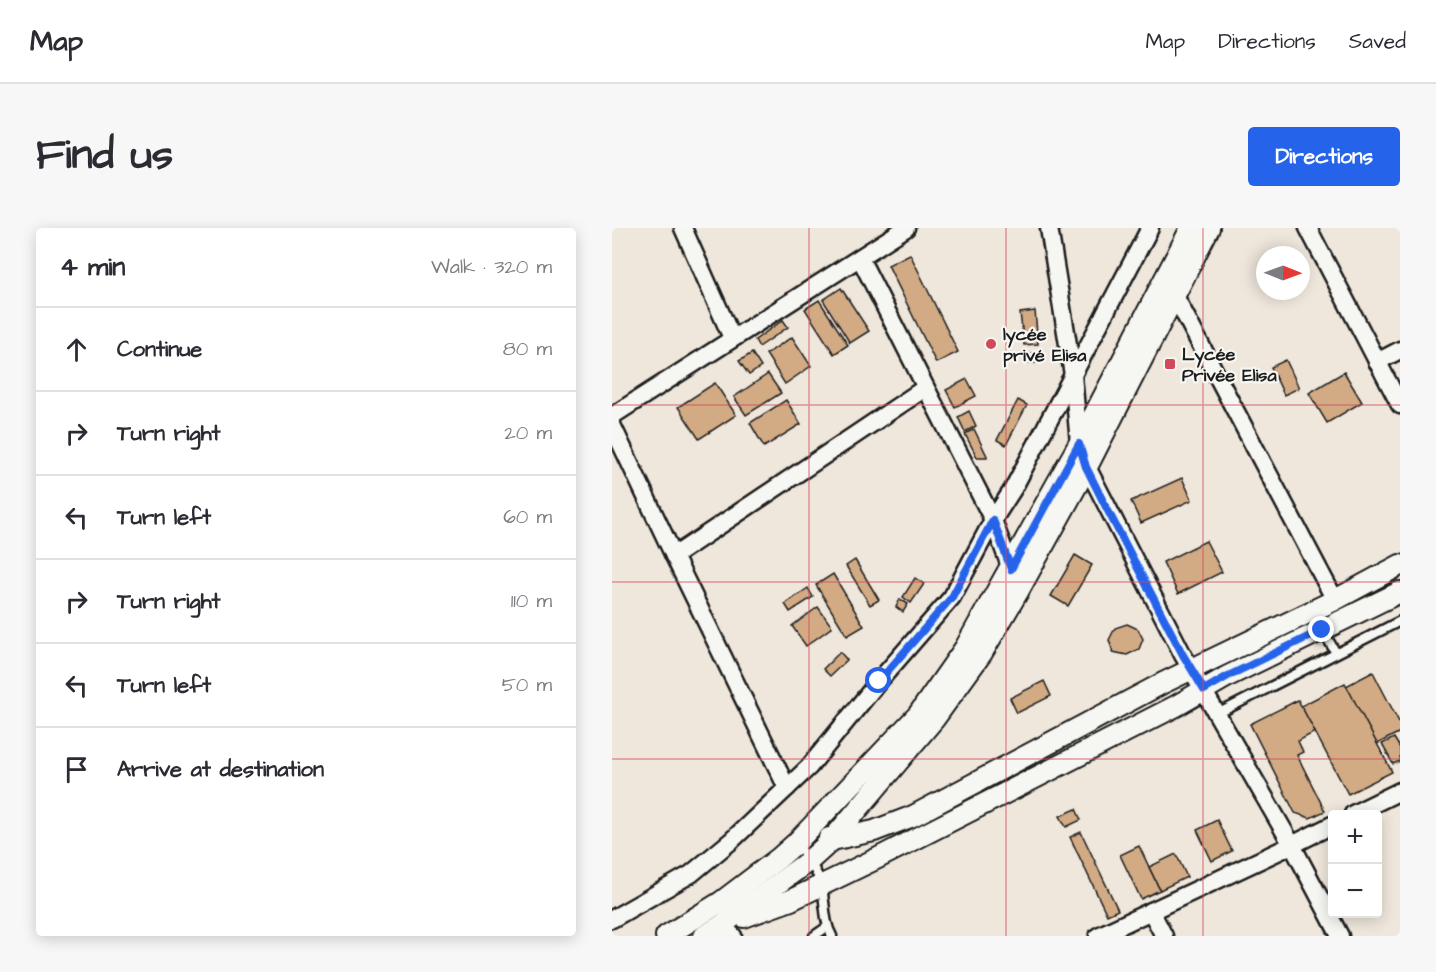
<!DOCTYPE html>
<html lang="en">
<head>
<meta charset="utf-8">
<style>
	:root { --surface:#fff; --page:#f7f7f7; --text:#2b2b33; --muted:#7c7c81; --line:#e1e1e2; --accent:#2563eb }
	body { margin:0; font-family:"Architects Daughter",sans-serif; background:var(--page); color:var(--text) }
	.controls { position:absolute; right:18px; bottom:18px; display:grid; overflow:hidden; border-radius:6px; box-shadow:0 3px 15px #0003 }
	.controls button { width:54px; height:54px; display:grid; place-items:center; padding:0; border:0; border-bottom:2px solid var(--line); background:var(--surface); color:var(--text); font:30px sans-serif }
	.compass { position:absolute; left:644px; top:18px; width:54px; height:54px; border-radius:50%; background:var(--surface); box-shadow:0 3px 15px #0003; rotate:91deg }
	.stop { position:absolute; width:18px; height:18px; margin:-14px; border:4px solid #2563eb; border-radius:50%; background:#fff }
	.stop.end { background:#2563eb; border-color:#fff; box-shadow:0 2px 6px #0008 }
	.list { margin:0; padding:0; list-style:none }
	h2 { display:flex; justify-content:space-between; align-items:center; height:78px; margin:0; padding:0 24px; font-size:26px }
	h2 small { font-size:20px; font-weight:400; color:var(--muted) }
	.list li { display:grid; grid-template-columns:39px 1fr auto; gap:18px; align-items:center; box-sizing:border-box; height:84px; padding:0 24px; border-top:2px solid var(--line) }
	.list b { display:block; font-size:22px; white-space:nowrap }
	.list em { font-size:20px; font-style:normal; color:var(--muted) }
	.icon { flex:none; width:33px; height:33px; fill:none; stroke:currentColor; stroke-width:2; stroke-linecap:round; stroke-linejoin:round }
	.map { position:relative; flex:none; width:788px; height:708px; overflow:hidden; border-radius:6px }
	header { display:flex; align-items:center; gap:36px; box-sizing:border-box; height:84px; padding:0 30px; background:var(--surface); border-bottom:2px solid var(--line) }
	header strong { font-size:28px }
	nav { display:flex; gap:33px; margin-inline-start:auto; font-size:21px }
	.intro { display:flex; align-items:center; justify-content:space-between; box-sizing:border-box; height:144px; padding:0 36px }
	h1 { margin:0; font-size:42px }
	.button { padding:15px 27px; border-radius:6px; background:var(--accent); color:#fff; font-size:21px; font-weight:700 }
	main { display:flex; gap:36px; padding:0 36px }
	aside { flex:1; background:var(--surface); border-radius:6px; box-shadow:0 3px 15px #0003 }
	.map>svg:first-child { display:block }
	.building { fill:#d2ab84; stroke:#1c1c1c; stroke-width:1.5 }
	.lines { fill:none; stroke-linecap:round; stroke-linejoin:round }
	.service-casing { stroke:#1c1c1c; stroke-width:13 }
	.minor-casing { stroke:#1c1c1c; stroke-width:21 }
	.tertiary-casing { stroke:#1c1c1c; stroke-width:24 }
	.service { stroke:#f6f6f2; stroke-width:8 }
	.minor { stroke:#f6f6f2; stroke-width:16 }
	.tertiary { stroke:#f6f6f2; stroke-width:20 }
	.route { stroke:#2563eb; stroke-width:8 }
	.grid { fill:none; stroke:#d1495b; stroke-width:1.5; stroke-opacity:0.55 }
	.poi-dot { fill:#d1495b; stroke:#f6f6f2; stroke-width:2 }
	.labels { text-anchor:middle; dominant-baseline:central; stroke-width:4.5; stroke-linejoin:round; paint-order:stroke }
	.poi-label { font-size:18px; font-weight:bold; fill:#1c1c1c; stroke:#f6f6f2; text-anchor:start }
</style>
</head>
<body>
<header>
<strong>Map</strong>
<nav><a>Map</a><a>Directions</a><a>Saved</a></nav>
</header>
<div class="intro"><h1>Find us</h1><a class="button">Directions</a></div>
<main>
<aside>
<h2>4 min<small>Walk · 320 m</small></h2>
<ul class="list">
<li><svg class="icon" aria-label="ahead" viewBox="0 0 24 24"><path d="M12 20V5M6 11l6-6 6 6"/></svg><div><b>Continue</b></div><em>80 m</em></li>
<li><svg class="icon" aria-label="right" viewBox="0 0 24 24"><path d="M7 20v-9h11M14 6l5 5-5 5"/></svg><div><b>Turn right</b></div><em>20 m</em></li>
<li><svg class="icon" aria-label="left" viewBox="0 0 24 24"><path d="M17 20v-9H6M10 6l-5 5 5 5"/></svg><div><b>Turn left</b></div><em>60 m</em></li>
<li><svg class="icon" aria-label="right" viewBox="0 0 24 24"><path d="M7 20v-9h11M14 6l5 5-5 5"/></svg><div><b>Turn right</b></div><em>110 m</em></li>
<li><svg class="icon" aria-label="left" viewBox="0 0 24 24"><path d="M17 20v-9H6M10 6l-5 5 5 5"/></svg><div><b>Turn left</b></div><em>50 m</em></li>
<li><svg class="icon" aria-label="arrive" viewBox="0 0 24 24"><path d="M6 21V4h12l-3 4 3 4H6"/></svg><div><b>Arrive at destination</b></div></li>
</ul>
</aside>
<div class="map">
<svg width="788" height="708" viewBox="0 0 788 708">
	<rect width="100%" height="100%" fill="#efe7dc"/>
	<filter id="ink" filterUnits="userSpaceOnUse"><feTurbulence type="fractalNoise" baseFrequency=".0167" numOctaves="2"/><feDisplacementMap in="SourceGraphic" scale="12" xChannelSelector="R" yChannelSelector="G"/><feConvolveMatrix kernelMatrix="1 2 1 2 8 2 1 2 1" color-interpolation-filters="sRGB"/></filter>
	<g filter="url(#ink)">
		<g class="building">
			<polygon points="298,26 346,124 324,135 276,37"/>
			<polygon points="229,60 257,103 238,115 211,72"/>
			<polygon points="207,72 236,117 222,126 193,81"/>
			<polygon points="423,83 426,116 412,117 408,85"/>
			<polygon points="171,92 176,99 147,119 143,112"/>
			<polygon points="180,109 199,138 173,156 154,126"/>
			<polygon points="140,125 149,139 137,147 127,133"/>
			<polygon points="413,125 425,126 424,135 412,134"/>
			<polygon points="674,132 687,160 672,167 659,139"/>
			<polygon points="732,144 750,174 715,195 697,165"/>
			<polygon points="156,146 169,165 134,187 122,169"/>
			<polygon points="355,151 364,168 343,179 334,162"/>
			<polygon points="103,155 124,187 87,211 66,179"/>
			<polygon points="174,172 189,196 152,219 138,195"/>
			<polygon points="406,172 415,177 394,217 385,212"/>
			<polygon points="357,183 364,198 353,204 346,189"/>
			<polygon points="362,201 375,228 375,229 365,229 353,206"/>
			<polygon points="570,250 580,272 529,295 519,273"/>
			<polygon points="594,313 610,344 566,366 551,334"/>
			<polygon points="463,327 480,337 456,378 439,368"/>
			<polygon points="243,332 267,372 258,377 234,338"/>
			<polygon points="221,346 252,398 235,408 204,357"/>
			<polygon points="303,350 312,356 299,375 291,369"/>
			<polygon points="196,360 201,369 178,384 173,376"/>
			<polygon points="288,371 296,376 291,384 284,379"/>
			<polygon points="206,379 220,399 194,418 180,398"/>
			<polygon points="515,396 526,401 531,411 527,421 515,427 501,424 497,412 503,400"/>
			<polygon points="228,424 235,432 218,448 211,441"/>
			<polygon points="761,444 788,496 788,504 765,516 734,458"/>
			<polygon points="432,453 439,468 405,485 398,470"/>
			<polygon points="733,455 780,544 736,566 689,478"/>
			<polygon points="686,472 703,504 686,513 691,524 685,527 713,583 698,590 683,585 638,496"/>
			<polygon points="782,510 788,520 788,533 781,536 770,516"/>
			<polygon points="464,581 469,592 454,599 448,588"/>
			<polygon points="605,592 620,623 600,633 585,602"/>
			<polygon points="469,604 506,682 495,687 458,609"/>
			<polygon points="527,618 548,662 529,671 508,627"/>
			<polygon points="564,626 575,649 548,662 537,639"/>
		</g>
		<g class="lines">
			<defs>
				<g id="service">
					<polyline points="711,403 724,425"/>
					<polyline points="605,486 788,393"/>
					<path d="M184,615C195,628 204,641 209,656C214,674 211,692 220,708"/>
					<polyline points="202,708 215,699"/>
				</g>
				<g id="minor">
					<polyline points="71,0 120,110"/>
					<polyline points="437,0 461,147 467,216 475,239 571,427 680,617 728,708"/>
					<polyline points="696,0 788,177"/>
					<polyline points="248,30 381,292 399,341"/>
					<polyline points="563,68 723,372"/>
					<polyline points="765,134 788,122"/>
					<polyline points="0,188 294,0"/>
					<polyline points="0,197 62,328 175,560"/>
					<polyline points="62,328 313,160"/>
					<polyline points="741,586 788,563"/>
					<polyline points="539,683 552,708"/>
					<polyline points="0,691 79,646 119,613 197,539 267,453 340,369 381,292 401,261 538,0"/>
					<polyline points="110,697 121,708"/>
					<polyline points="486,708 680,617 720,597"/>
				</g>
				<g id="tertiary">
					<polyline points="217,610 220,612 262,603 301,588 551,455 723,372 788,337"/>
					<polyline points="132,689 179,672 266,630 564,478 616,448 788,364"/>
					<polyline points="54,708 109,674 167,630 184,615 306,487 353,420 467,216 579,0"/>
					<polyline points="92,708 110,697 198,632 220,612 323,490 370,425 407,362 475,239 597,0"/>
				</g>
			</defs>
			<use href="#service" class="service-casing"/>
			<use href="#minor" class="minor-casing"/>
			<use href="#tertiary" class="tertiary-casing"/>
			<use href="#service" class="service"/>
			<use href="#minor" class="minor"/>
			<use href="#tertiary" class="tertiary"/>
		</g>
	</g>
	<g class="lines" filter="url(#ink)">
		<polyline class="route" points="267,453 340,369 381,292 399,341 467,216 474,239 494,279 571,427 592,462 616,448 710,402"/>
	</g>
	<path class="grid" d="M197,0V708M394,0V708M591,0V708M0,177H788M0,354H788M0,531H788"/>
	<g class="poi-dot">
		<circle cx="379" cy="116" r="6"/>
		<rect x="552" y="130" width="12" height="12" rx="3"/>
	</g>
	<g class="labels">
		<g class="poi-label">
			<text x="391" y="106">lycée<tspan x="391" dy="21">privé Elisa</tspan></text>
			<text x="570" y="126">Lycée<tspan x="570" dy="21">Privée Elisa</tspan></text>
		</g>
	</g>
</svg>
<div class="controls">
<button>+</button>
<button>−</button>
</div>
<svg class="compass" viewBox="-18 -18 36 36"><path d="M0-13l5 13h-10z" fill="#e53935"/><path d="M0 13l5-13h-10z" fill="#7c7c81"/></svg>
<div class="stop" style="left:267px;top:453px"></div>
<div class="stop end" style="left:710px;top:402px"></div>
</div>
</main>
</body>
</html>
